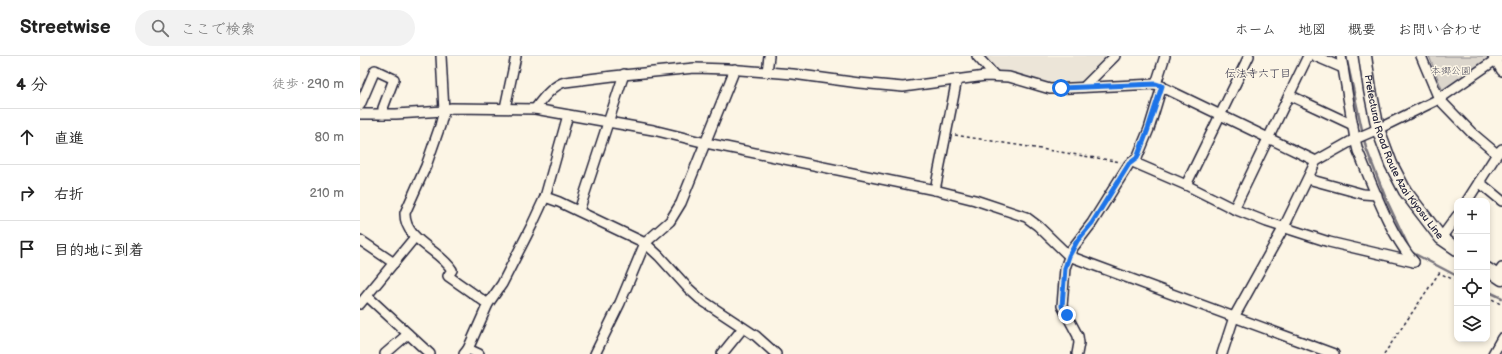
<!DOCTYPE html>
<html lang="ja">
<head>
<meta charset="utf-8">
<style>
	:root { --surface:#fff; --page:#f2f2f2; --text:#222; --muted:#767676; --line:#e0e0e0 }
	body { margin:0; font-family:"Balsamiq Sans","Klee One",sans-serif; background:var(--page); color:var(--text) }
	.controls { position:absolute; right:12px; bottom:12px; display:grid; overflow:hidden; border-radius:8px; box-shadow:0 2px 6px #0003 }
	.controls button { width:36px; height:36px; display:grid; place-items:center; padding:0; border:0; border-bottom:1px solid var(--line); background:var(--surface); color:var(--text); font:20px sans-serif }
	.stop { position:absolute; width:12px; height:12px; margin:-9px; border:3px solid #1a73e8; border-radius:50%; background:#fff }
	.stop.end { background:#1a73e8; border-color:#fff; box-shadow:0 1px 4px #0008 }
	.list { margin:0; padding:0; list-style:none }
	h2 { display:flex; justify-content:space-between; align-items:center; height:52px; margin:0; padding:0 16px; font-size:17px }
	h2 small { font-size:13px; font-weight:400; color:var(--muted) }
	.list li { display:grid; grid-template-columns:26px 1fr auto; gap:12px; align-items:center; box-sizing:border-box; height:56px; padding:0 16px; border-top:1px solid var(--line) }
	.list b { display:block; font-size:15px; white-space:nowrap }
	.list em { font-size:13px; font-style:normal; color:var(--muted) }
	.icon { flex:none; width:22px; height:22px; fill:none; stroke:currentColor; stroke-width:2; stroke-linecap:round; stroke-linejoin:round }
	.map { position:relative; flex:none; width:1142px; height:298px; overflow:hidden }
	header { display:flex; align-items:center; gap:24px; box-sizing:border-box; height:56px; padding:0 20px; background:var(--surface); border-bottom:1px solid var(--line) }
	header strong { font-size:19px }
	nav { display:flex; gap:22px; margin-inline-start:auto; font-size:14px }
	.search { width:280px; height:36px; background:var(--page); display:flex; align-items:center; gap:10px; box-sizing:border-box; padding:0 14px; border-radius:22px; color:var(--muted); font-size:15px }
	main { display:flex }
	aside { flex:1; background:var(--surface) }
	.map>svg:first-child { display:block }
	.built { fill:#ece5d8 }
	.green { fill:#dcd6cc; stroke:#7f7c84 }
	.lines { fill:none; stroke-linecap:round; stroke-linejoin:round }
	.stream { stroke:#78757e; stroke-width:2.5 }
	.street-casing { stroke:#22223b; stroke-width:12 }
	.secondary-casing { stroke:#22223b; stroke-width:15 }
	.path { stroke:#22223b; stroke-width:1.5; stroke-dasharray:3 3; stroke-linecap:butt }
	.street { stroke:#fcf5e5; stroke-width:9 }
	.secondary { stroke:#fcf5e5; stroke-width:12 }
	.route { stroke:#1a73e8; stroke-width:5 }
	.labels { text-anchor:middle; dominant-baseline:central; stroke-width:3; stroke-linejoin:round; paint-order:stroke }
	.park-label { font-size:10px; fill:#504f5f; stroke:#fcf5e5 }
	.street-label { font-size:10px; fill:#22223b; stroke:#fcf5e5 }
	.neighbourhood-label { font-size:11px; fill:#22223b; stroke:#fcf5e5 }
</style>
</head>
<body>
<header>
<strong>Streetwise</strong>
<div class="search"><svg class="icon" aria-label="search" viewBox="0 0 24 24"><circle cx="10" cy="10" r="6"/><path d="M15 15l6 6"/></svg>ここで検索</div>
<nav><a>ホーム</a><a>地図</a><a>概要</a><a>お問い合わせ</a></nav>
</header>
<main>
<aside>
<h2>4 分<small>徒歩 · 290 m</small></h2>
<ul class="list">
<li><svg class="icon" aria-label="ahead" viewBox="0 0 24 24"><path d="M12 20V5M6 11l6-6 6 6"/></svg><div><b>直進</b></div><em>80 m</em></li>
<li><svg class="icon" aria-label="right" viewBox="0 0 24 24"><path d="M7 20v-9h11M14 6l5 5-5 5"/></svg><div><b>右折</b></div><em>210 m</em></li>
<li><svg class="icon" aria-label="arrive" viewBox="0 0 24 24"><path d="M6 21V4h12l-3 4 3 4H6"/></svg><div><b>目的地に到着</b></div></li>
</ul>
</aside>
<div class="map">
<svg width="1142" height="298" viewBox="0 0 1142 298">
	<rect width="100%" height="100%" fill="#fcf5e5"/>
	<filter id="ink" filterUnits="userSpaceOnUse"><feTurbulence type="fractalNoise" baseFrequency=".025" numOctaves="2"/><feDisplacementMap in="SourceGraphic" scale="8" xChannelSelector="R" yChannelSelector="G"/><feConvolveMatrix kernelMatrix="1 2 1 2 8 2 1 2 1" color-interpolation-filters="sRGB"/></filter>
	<g filter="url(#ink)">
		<polygon class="built" points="620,0 751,0 723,27 687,29 638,17"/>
		<polygon class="green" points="1069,0 1128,0 1130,3 1084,38"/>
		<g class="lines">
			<g class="stream">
				<polyline points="986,0 1006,92 1026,143 1051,196 1097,220"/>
				<polyline points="1127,235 1142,242"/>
			</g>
			<defs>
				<g id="street">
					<path d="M81,0L84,55L80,70L66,110L45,157C44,184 79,193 92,214L88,220L128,248"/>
					<polyline points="617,0 635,20"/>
					<polyline points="955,0 983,12"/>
					<path d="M981,0L995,83L998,95C1013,130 1029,177 1054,206"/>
					<polyline points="1061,0 1079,43 1111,76 1137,98"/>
					<polyline points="1133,0 1142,15"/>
					<polyline points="407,16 409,0"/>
					<polyline points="796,28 805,0"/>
					<polyline points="802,30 789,73 775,107 826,129 874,153 907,166 969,186 1054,206"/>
					<polyline points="724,31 755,0"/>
					<polyline points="929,39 993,69"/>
					<polyline points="0,49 15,14 34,23 23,52 23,58"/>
					<polyline points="145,52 156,0"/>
					<path d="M175,53C182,43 193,29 205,26L253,20L334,12L367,13L433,18L499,27L543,31L625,20L649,21L690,33L796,28L956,105"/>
					<polyline points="0,58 36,58 84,55 91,52 175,53 293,74 346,87 575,134 615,144 666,161 678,170 709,200 974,298"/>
					<polyline points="948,123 1003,138 1017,139"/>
					<polyline points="1119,126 1142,145"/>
					<polyline points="826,129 889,0"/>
					<polyline points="575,134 597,23"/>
					<polyline points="185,141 199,146 285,187 299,200 328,232 340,243 396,280 416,298"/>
					<polyline points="1107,145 1137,98 1142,93"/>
					<polyline points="874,153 948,0"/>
					<polyline points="219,155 264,18"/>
					<polyline points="1081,182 1097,160"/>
					<polyline points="0,184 34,207"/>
					<polyline points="1137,219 1142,212"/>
					<polyline points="7,240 70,298"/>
					<polyline points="0,248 55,181"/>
					<polyline points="108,293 119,298"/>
					<polyline points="25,298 48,278"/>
					<polyline points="104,298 108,293 128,248 142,228 172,169 185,141 208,59"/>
					<polyline points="235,298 260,247 285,187 310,165 321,147 375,13"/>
					<polyline points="362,298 383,272"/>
					<polyline points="717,298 719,287 718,280 702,250 705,212 712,193 732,167 769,108 777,102"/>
					<polyline points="862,298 874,261 924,171 956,105 995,83 1018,73 1079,43 1141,0"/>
					<polyline points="1133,298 1142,282"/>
				</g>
				<g id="secondary">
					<path id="s1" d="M1005,0L1010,34L1018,73L1031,108L1045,135L1081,182L1097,193"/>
					<polyline points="1127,213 1142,223"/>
				</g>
			</defs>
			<use href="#street" class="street-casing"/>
			<use href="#secondary" class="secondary-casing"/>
			<g class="path">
				<polyline points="595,79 761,106"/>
				<polyline points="1127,240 1142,249"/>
				<polyline points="1024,298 1079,217 1097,225"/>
			</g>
			<use href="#street" class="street"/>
			<use href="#secondary" class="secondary"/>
		</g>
	</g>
	<g class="lines" filter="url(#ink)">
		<polyline class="route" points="701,32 796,28 802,30 788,73 777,102 769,108 732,167 717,185 709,200 705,212 702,250 707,259"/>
	</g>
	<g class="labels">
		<g class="park-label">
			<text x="1091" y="15">本郷公園</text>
		</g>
		<g class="street-label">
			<text stroke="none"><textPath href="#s1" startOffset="110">Prefectural Road Route Azai Kiyosu Line</textPath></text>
		</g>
		<g class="neighbourhood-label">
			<text x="898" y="17">伝法寺六丁目</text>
		</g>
	</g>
</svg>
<div class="controls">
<button>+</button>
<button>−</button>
<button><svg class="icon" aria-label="locate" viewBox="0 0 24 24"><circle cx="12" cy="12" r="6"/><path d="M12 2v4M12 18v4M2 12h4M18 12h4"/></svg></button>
<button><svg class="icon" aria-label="layers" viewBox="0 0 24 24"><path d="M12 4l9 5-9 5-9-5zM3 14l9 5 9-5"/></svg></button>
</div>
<div class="stop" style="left:701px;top:32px"></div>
<div class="stop end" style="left:707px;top:259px"></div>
</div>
</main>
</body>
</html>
